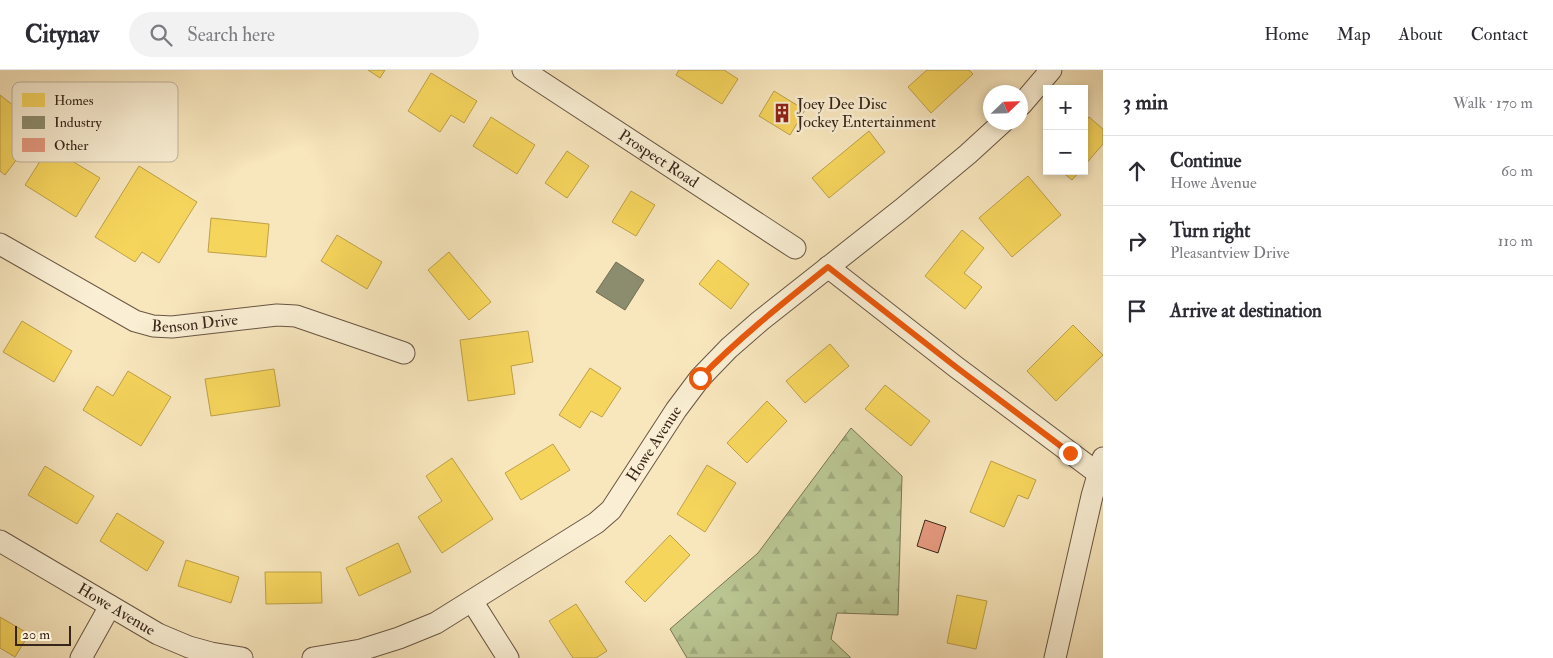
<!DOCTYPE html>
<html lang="en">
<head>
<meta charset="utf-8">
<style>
	:root { --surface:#fff; --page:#f2f2f3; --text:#2b2b33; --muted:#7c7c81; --line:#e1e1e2 }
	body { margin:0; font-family:"IM FELL Double Pica",serif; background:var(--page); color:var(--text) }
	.controls { position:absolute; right:15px; top:15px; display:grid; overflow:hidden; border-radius:0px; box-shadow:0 2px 8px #0003 }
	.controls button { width:45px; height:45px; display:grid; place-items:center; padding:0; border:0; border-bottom:1px solid var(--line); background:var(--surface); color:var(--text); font:25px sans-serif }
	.compass { position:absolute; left:983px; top:15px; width:45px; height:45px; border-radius:50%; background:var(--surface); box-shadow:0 2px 8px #0003; rotate:67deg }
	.scale { position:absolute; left:15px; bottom:12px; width:56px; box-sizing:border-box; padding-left:5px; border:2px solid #382519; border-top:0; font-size:14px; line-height:18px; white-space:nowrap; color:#382519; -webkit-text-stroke:4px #faefd4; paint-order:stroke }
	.stop { position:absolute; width:15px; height:15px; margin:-11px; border:4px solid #ea580c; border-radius:50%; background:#fff }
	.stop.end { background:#ea580c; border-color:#fff; box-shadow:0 1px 5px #0008 }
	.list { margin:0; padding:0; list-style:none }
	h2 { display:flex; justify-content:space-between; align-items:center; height:65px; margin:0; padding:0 20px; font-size:21px }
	h2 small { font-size:16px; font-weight:400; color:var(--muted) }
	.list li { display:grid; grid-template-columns:32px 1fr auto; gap:15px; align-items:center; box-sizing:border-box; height:70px; padding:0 20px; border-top:1px solid var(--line) }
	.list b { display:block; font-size:19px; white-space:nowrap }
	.list p { margin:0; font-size:16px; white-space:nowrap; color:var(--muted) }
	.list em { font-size:16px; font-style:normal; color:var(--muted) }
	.icon { flex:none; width:28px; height:28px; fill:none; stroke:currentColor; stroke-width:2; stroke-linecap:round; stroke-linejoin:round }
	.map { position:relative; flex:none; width:1103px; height:588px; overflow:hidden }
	header { display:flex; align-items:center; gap:30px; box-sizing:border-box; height:70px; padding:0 25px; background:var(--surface); border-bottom:1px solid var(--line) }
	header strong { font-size:24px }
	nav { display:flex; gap:28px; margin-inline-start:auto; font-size:18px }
	.search { width:350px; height:45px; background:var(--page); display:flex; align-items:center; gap:12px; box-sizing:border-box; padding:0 18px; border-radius:28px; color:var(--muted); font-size:19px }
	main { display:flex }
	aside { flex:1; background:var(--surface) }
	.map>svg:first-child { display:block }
	.forest { fill:url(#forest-firs); stroke:#797656 }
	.homes { fill:#f6d55c; stroke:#bda048 }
	.industry { fill:#8c8c6e; stroke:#736d54 }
	.building { fill:#e69a80; stroke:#382519 }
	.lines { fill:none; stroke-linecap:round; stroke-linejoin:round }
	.street-casing { stroke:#685542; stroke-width:23 }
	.street { stroke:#faefd4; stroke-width:21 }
	.route { stroke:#ea580c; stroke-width:6 }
	.labels { text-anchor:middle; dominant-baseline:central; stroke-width:5; stroke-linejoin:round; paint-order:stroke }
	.poi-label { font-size:16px; fill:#382519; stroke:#faefd4; text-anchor:start }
	.street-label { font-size:16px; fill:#382519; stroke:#faefd4 }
	.key { fill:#faefd4; stroke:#c0b29c; stroke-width:1 }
	.key-label { font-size:14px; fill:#382519 }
</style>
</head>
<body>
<header>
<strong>Citynav</strong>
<div class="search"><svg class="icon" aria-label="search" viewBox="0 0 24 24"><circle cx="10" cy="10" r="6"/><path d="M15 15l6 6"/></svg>Search here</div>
<nav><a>Home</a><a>Map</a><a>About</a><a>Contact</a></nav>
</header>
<main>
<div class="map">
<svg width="1103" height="588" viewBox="0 0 1103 588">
	<defs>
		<pattern id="forest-firs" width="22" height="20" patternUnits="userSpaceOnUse" patternTransform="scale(1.25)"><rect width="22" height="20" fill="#bac693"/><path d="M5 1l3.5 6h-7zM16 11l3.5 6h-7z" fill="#a1aa7e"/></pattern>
	</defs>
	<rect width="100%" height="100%" fill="#f8e6bd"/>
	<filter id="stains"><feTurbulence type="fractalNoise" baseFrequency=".004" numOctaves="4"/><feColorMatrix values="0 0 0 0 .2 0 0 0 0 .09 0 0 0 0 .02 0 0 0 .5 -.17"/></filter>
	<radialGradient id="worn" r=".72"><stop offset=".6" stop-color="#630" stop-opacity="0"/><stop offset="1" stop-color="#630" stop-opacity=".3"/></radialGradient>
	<polygon class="forest" points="851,358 902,406 898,545 837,543 831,569 851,588 687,588 670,559 758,483"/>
	<g class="homes">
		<polygon points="368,0 385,0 380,8"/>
		<polygon points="679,0 724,0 738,9 722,34 676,5"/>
		<polygon points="927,0 969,0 973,4 931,43 908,17"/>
		<polygon points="431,3 477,31 464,53 451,45 440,62 408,41"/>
		<polygon points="774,21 805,40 790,65 759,46"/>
		<polygon points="0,25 41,57 5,105 0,101"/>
		<polygon points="491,47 535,75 517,104 473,76"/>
		<polygon points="1089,47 1103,59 1103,74 1084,96 1084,53"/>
		<polygon points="869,61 885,82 829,128 812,108"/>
		<polygon points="49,77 100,108 76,147 25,115"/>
		<polygon points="567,81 589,96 567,128 545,113"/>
		<polygon points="139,96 197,132 159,193 142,182 135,192 95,167"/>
		<polygon points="1061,101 1080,101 1072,110"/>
		<polygon points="1028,106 1061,145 1012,187 979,148"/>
		<polygon points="631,121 655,135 636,166 612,152"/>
		<polygon points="211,148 269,154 266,187 208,182"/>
		<polygon points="962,160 984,178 964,203 982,217 965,239 925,206"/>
		<polygon points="337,165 382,192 367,219 321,191"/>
		<polygon points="449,182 491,232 469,250 428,200"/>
		<polygon points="718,190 749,214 731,239 699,214"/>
		<polygon points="22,251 72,281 54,312 3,282"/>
		<polygon points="1073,255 1103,285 1056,331 1027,301"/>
		<polygon points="528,261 533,292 511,296 515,324 468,331 460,270"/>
		<polygon points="830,274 849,296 805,333 786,311"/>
		<polygon points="590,298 621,318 602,347 591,341 580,358 559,345"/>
		<polygon points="274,299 280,336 211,346 205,309"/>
		<polygon points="128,301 171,327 141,376 83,340 97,316 113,326"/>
		<polygon points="885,315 930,351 911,376 865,339"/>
		<polygon points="767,331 787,351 747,393 727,373"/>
		<polygon points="553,374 570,400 521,430 505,403"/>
		<polygon points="452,388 493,449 442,483 418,447 442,431 426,406"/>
		<polygon points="991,391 1036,410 1028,429 1018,425 1004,457 970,442"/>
		<polygon points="707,395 736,413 705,462 677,444"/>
		<polygon points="45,396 94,426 77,454 28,425"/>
		<polygon points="117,443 164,472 147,501 100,471"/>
		<polygon points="670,465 690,485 645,532 625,512"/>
		<polygon points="398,473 411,502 359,526 346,498"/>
		<polygon points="186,490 239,507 231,533 178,516"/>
		<polygon points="265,502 321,502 322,533 266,534"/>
		<polygon points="957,525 987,531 976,579 947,573"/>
		<polygon points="576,534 607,581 596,588 573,588 549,551"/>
		<polygon points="0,547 29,564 15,587 0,578"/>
	</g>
	<polygon class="industry" points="616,192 644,210 625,240 596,222"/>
	<polygon class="building" points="925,450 946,457 938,483 917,476"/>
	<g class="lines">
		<defs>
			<g id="street">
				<path id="s1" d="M523,0L795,178"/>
				<polyline points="1021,35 1051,0"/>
				<path id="s2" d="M0,174L135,251L153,256L172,257L277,245L296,246L404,283"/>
				<polyline points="828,197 956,297 1103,407"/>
				<path id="s3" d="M0,471L158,564L189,577L211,583L242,588"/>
				<polyline points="472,531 508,588"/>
				<polyline points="81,588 110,536"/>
				<path id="s4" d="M313,588L361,580L399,568L436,553L596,453L611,440L676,340L700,308L729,278L760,251L902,139L968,84L1003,52"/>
				<polyline points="1055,588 1092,426 1103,388"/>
			</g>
		</defs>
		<use href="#street" class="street-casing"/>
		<use href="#street" class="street"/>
	</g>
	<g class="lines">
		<path class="route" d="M700,308C740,267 783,233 828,197L956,297L1070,383"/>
	</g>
	<defs>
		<symbol id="building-bare" viewBox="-9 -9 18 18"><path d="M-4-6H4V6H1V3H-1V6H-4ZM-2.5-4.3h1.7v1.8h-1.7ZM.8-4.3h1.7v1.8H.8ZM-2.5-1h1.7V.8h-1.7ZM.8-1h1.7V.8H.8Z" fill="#8f2418" stroke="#faefd4" stroke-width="2.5" paint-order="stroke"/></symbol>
	</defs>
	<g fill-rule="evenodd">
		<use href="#building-bare" x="768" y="29" width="28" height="28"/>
	</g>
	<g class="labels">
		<g class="poi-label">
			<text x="797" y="34">Joey Dee Disc<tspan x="797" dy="18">Jockey Entertainment</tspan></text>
		</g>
		<g class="street-label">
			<text stroke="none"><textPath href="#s1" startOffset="162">Prospect Road</textPath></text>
			<text stroke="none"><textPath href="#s2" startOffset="216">Benson Drive</textPath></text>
			<text stroke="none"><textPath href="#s4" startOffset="416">Howe Avenue</textPath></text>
			<text stroke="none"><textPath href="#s3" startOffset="135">Howe Avenue</textPath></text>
		</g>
	</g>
	<rect x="12" y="12" width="166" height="80" rx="8" class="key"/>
	<rect x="22" y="23" width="23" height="14" fill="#f6d55c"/>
	<rect x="22" y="46" width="23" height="13" fill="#8c8c6e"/>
	<rect x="22" y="68" width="23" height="14" fill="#e69a80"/>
	<g class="key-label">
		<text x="54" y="35">Homes</text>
		<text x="54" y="57">Industry</text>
		<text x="54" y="80">Other</text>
	</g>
	<rect width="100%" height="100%" filter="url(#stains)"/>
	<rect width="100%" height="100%" fill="url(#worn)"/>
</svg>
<div class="controls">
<button>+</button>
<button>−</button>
</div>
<svg class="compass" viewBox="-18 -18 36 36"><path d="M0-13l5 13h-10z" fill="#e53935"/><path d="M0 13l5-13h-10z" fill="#7c7c81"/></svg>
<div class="scale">20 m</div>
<div class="stop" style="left:700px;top:308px"></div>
<div class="stop end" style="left:1070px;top:383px"></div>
</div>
<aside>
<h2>3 min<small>Walk · 170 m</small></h2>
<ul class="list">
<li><svg class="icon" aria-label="ahead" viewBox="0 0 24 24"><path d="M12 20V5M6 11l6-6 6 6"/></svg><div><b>Continue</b><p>Howe Avenue</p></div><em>60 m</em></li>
<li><svg class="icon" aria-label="right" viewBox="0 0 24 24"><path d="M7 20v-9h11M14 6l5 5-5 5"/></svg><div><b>Turn right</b><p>Pleasantview Drive</p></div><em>110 m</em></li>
<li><svg class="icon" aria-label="arrive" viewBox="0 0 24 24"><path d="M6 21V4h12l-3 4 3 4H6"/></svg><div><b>Arrive at destination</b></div></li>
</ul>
</aside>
</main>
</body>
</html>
